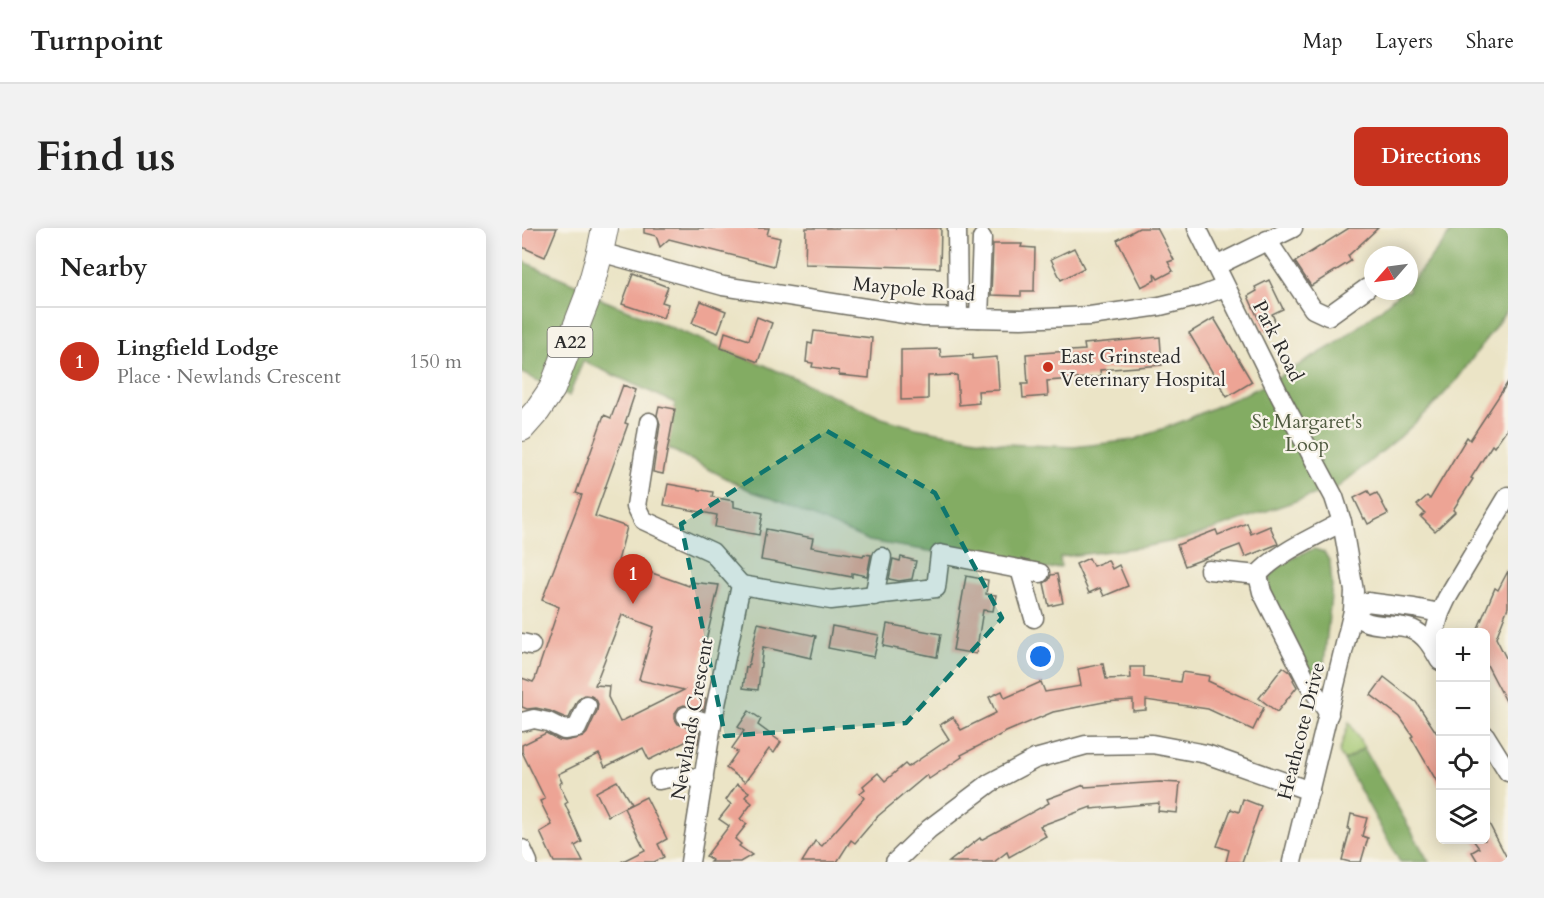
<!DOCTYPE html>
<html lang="en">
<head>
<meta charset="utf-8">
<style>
	:root { --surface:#fff; --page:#f2f2f2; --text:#222; --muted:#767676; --line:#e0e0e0; --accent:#c8321e }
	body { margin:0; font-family:Cardo,serif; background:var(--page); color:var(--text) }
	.controls { position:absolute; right:18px; bottom:18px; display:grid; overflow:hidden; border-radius:9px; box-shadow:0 3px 15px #0003 }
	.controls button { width:54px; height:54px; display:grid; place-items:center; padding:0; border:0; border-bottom:2px solid var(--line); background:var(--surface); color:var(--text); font:30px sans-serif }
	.compass { position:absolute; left:842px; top:18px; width:54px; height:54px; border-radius:50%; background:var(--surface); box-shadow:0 3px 15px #0003; rotate:242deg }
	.you { position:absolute; left:519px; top:429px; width:21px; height:21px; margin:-15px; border:4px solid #fff; border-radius:50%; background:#1a73e8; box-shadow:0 0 0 9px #1a73e833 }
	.badge { display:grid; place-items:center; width:39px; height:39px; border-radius:50%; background:var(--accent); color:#fff; font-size:20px; font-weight:700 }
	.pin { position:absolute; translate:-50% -50px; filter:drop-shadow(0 2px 3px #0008) }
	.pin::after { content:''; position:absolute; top:32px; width:21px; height:18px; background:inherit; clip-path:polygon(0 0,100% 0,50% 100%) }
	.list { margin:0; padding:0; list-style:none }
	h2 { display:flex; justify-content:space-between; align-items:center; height:78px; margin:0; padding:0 24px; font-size:26px }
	h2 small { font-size:20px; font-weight:400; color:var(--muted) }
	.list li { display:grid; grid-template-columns:39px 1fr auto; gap:18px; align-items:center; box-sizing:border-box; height:108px; padding:0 24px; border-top:2px solid var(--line) }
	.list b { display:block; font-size:22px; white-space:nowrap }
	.list p { margin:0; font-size:20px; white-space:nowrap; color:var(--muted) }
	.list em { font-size:20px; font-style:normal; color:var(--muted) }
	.icon { flex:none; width:33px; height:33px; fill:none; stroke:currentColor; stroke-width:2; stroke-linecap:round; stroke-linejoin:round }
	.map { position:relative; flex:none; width:986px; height:634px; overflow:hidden; border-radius:9px }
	header { display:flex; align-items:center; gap:36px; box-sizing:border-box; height:84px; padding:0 30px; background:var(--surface); border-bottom:2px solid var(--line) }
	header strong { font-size:28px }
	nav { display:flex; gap:33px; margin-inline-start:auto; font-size:21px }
	.intro { display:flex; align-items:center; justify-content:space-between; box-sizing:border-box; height:144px; padding:0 36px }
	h1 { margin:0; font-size:42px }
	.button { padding:15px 27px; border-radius:9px; background:var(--accent); color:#fff; font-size:21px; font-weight:700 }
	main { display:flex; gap:36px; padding:0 36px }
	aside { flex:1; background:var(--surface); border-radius:9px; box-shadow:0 3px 15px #0003 }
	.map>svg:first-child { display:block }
	.green { fill:#a4c872; stroke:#687a4e; stroke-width:1.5 }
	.forest { fill:#83ac64; stroke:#576c48; stroke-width:1.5 }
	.building { fill:#eda495; fill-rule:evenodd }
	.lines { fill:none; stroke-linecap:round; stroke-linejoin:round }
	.minor-casing { stroke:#6e6c61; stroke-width:21 }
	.highway-casing { stroke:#6e6c61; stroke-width:28 }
	.minor { stroke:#fff; stroke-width:18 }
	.highway { stroke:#fff; stroke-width:26 }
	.marked { fill:#0f766e; fill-opacity:0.2; stroke:#0f766e; stroke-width:4.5; stroke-dasharray:12 8; stroke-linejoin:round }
	.poi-dot { fill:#c8321e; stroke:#f7f3e8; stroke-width:2 }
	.labels { text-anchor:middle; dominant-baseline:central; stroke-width:4.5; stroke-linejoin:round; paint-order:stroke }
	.shield { fill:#f7f3e8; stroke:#686764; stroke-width:1.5 }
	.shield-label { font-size:18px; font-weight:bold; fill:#2b2b2b }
	.street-label { font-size:20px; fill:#2b2b2b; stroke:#f7f3e8 }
	.poi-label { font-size:20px; fill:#2b2b2b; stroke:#f7f3e8; text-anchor:start }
	.park-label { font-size:20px; fill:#4f5a40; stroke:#f7f3e8 }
</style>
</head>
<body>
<header>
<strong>Turnpoint</strong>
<nav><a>Map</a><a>Layers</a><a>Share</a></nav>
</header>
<div class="intro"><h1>Find us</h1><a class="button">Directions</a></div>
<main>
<aside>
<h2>Nearby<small></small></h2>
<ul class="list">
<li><span class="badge">1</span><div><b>Lingfield Lodge</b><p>Place · Newlands Crescent</p></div><em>150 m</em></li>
</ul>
</aside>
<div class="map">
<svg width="986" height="634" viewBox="0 0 986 634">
	<rect width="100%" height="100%" fill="#f7f3e8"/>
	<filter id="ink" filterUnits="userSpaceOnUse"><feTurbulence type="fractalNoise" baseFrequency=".0167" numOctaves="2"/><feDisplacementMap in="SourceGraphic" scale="12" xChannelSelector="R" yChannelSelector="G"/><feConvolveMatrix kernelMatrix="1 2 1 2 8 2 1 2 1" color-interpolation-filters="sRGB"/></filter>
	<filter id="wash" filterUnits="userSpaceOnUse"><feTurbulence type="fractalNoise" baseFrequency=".008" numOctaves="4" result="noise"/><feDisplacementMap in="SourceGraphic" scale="24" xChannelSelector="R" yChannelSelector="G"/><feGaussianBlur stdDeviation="1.35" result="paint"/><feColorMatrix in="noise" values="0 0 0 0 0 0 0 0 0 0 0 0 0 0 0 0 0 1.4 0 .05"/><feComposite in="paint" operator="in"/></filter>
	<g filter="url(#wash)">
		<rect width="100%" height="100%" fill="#ebe4c6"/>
		<polygon class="green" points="827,494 842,520 822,533 817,525"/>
		<g class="forest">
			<polygon points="931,0 986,0 986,81 934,153 910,179 878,209 820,256 802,269 794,266 663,311 621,319 538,329 539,339 521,342 347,313 249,270 231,264 146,220 153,175 61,133 47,168 0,145 0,33 55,57 81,72 240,136 360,190 394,200 482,216 552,219 611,212 661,193 741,158 815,115 859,81 879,63 887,63 887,56 922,14"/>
			<path d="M792,321L802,324L808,334L810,358L802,436L800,446L794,449L790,446L747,361L748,347C760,334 775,327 792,321Z"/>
			<polygon points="842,520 907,634 878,634 822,533"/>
		</g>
		<g id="blocks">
			<g class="building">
				<polygon points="0,0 35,0 23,29 0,19"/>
				<polygon points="122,0 247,0 245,7 258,10 252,38 147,11 138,19 134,8 122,5"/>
				<polygon points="284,0 419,0 418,40 283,36"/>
				<polygon points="617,0 635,0 652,32 646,34 651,43 636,51 632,45 633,52 619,59 595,12"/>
				<polygon points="827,0 856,0 826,28 829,33 789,58 773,34"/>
				<polygon points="471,16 500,16 499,19 513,20 512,63 499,63 499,68 469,67"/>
				<polygon points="552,20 562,40 539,52 529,31"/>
				<polygon points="111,46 146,59 140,74 146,76 141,90 100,76"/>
				<polygon points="747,52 761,81 750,86 755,97 742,103 726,68 735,63 733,59"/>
				<polygon points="179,73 204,83 196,105 170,95"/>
				<polygon points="235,89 250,95 236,134 199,120 203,104 227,112"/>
				<polygon points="692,90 730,154 705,169 667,105"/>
				<polygon points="292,103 350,110 347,150 317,147 317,143 290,139 291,135 284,134 286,115 290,116"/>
				<polygon points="638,109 640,137 578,142 579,149 525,153 526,168 501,170 500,156 506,156 504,126 563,122 562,116"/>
				<polygon points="418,121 419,129 451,127 451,131 475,129 477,162 456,163 457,175 437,177 435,147 406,148 406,171 379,172 379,122"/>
				<polygon points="986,154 986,199 972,219 970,217 949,250 951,251 931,282 933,284 913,303 899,289 903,285 895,277 905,268 908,271 945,209 948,212"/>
				<path d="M101,157L114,162L103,195L106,196L73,288L105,299L96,333L167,358L168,354L197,357L171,468L184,471L182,482L162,477L157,479L153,485V491L156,496L177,504L176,515L165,513L127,532L121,520L83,539L77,526L36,546L40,554L37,556L46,574L43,576L60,614L53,618L61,634H32L18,604L30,597L18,573L23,571L0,524V517L24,505L37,512L43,513L61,509L65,505L75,483L76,476L74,471L69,468L63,467L59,469L55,473L47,490H44L28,483L14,480L5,481L0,479V450L11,454L13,451L37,379L20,372L60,267L54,265L82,187L89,190ZM100,387L132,399L117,452L162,462L98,494L86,469L87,458L73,457Z"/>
				<polygon points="137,178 153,181 141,246 131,244 138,196 135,187"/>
				<polygon points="146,256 191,264 190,269 212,273 212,279 241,285 237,307 193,299 195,287 142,277"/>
				<polygon points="846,263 849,268 855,265 866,286 846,296 843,290 842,291 832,270"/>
				<polygon points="725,295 729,306 748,298 756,316 723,329 718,317 663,338 655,317 694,302 696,307"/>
				<polygon points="244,301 291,310 289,319 341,328 342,326 349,327 345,348 330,345 330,349 239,332"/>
				<polygon points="379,329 394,333 390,351 377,353 367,351 371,331 378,333"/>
				<polygon points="567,330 571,338 586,332 590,341 597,337 606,358 582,368 578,360 567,365 554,336"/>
				<polygon points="986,343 986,379 974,410 986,434 986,477 963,433 963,405 954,405 973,360 976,362"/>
				<polygon points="535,346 541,375 527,378 522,355 527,352 529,347"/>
				<polygon points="444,348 466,352 464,366 474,367 471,383 461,382 454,426 431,422"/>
				<polygon points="236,395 294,408 289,430 241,419 236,462 221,460 224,439 226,440"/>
				<polygon points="365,396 419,406 415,429 361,418"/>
				<polygon points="310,398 357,407 352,429 306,420"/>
				<polygon points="581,436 584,451 609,450 608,439 622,439 622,449 658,454 660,444 687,448 686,453 742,479 731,502 686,481 624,472 624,482 611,483 611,472 582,474 531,484 484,504 439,527 440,529 407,551 405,547 356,588 333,615 329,612 315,634 280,634 293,613 300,618 342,570 338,565 343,561 341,558 356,545 363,553 383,536 386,539 427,511 418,497 431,489 439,502 474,485 467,469 480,463 483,470 519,454 523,464 559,458 556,441"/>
				<polygon points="761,439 768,444 772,451 771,452 775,459 755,484 737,470"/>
				<polygon points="862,449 894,474 918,510 918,559 889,509 891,508 878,489 849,467"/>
				<polygon points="227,483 239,491 236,497 259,514 252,525 247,521 223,554 204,540 215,524 210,520 222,503 216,499"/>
				<polygon points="95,553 109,576 86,588 74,564"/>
				<polygon points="638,554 658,555 655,585 636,583 637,575 569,581 569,579 518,598 524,608 487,629 485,624 472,634 427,634 458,610 459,612 527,575 525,571 544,564 562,557 563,559"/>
				<polygon points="215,556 227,564 223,569 230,575 218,591 225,596 213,611 219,616 217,618 230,627 218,634 188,634 190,632 184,628 207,598 197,591 209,576 204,572"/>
				<polygon points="124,569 145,611 136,616 142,629 132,634 99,634 123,622 102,580"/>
				<polygon points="721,571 739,578 720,634 704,634 707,622 695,618 709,581 717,584"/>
				<polygon points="829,586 845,590 840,608 846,610 839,634 828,634 820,632 828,602 826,601"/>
				<polygon points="963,588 986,632 986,634 956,634 950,624 957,620 951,612 963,612"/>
			</g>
		</g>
	</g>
	<g filter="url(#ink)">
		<use href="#blocks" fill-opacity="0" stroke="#6e6c61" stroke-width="1.5"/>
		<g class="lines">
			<defs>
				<g id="minor">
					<polyline points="435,0 436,90"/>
					<polyline points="675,0 759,170 812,269 820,294 832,363 831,383 770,634"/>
					<polyline points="745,12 791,81 806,88 845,60"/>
					<polyline points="78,24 201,58 402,89 499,91 568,88 638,78 679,68 703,59"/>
					<polyline points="694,38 771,0"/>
					<polyline points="457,90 460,10"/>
					<polyline points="127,194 114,278 121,292 190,324 219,357 190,496 168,634"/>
					<polyline points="498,341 512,390"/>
					<polyline points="687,342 736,347"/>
					<polyline points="219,357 309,372 414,360 418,326 518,345"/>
					<polyline points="352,368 360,329"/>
					<path d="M918,385L892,380L845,374L831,383C834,386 838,391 842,393C856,400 875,395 890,401C904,407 911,421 918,433"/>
					<polyline points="907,414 912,407 918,385 925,370 986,268"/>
					<polyline points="0,415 9,417"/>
					<path d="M807,486L785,453L740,364L736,347C753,326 796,307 820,294"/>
					<polyline points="164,488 190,496"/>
					<polyline points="0,494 12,491 26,494 42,502 55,500 65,478"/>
					<polyline points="963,507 986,544"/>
					<polyline points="137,552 158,548 182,551"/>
					<polyline points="0,621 6,634"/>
					<polyline points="373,634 407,601 468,555 513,531 564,517 630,516 684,526 788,563"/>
				</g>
				<polyline id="highway" points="0,200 15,183 30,161 66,68 78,24 83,0"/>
			</defs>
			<use href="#minor" class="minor-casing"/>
			<use href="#highway" class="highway-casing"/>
			<use href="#minor" class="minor"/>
			<use href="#highway" class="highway"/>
		</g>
	</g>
	<path class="marked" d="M305,203L413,265L480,390L384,495L203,508L159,296Z"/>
	<circle class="poi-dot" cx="526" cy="139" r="6"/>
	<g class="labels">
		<rect class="shield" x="25.5" y="99" width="45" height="30" rx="4.5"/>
		<g class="shield-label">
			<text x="48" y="114">A22</text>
		</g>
		<g class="street-label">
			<text transform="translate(392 61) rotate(5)">Maypole Road</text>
			<text transform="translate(756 113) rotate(63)">Park Road</text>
			<text transform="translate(170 491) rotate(-80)">Newlands Crescent</text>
			<text transform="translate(779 503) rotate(-76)">Heathcote Drive</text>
		</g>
		<g class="poi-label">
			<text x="538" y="128">East Grinstead<tspan x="538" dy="23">Veterinary Hospital</tspan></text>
		</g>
		<g class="park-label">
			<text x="785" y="193">St Margaret's<tspan x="785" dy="23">Loop</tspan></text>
		</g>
	</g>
</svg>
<div class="controls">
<button>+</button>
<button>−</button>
<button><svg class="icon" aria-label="locate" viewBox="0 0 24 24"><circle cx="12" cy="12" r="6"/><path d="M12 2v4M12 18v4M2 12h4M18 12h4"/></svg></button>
<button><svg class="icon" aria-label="layers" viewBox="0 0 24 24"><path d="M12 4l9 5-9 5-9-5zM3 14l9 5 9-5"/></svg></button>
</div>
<svg class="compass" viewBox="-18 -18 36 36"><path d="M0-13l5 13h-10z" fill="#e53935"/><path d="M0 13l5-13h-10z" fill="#767676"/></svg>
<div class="you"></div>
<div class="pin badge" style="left:111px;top:376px">1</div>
</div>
</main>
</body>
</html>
